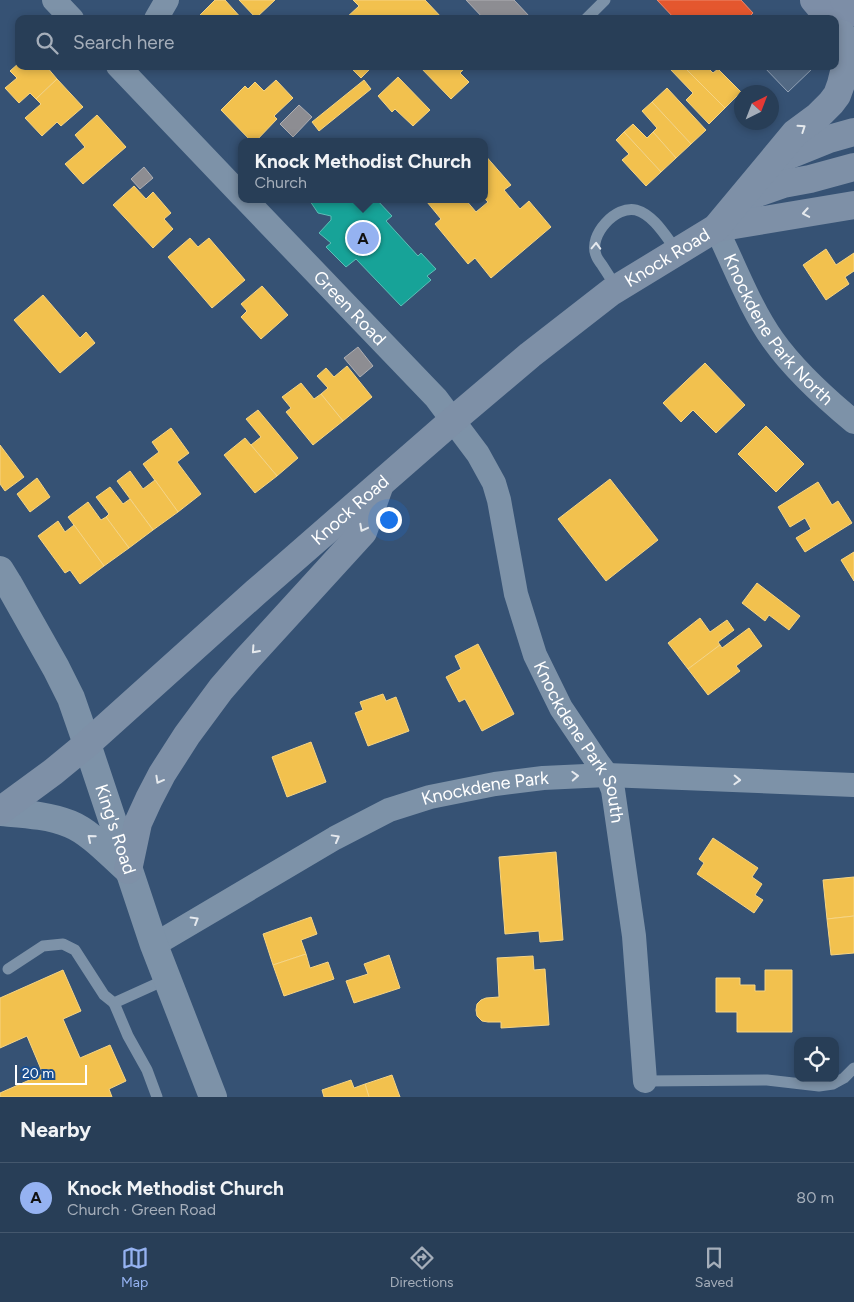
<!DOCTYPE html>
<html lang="en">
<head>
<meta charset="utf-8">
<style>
	:root { --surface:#283e57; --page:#30455d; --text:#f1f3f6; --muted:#a5aeba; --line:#44576d; --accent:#95b2f1 }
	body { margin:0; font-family:Figtree,sans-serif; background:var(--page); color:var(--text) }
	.controls { position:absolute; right:15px; bottom:15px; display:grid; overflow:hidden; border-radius:10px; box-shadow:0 2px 8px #0003 }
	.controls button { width:45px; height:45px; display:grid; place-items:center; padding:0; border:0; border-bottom:1px solid var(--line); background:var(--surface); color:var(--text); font:25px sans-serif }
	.compass { position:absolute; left:734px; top:85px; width:45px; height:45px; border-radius:50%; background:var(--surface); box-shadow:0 2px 8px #0003; rotate:42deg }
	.scale { position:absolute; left:15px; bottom:12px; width:72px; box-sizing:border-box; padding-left:5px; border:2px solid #fff; border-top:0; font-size:14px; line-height:18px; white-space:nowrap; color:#fff; -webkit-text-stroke:4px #1b4f8f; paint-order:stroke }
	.you { position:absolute; left:388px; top:519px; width:18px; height:18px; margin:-12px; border:4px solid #fff; border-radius:50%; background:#1a73e8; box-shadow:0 0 0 8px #1a73e833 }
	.badge { display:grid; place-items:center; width:32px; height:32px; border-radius:50%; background:var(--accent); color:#111; font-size:16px; font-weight:700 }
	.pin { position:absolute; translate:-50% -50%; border:2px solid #fff; box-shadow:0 1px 5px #0006 }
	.popup { position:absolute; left:238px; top:138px; width:250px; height:65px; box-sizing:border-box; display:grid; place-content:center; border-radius:10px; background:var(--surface); filter:drop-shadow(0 1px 4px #0005); font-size:16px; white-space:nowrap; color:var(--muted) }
	.popup b { font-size:19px; color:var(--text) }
	.popup::after { content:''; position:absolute; left:50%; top:100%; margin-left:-10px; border:10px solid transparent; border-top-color:var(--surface) }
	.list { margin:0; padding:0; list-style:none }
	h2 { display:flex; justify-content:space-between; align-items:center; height:65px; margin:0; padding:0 20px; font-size:21px }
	h2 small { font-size:16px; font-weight:400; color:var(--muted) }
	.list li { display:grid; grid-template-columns:32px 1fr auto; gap:15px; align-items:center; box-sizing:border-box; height:70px; padding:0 20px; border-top:1px solid var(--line) }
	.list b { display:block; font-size:19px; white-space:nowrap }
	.list p { margin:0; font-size:16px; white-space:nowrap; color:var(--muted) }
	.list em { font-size:16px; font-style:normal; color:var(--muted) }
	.icon { flex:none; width:28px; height:28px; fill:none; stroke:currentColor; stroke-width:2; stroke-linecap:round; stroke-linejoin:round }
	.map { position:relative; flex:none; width:854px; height:1097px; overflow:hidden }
	.search { position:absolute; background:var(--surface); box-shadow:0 2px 8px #0003; left:15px; right:15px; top:15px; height:55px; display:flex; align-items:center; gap:12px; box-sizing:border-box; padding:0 18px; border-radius:10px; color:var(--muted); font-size:19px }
	.sheet { height:135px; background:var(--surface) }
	nav { display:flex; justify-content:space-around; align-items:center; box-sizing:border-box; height:70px; border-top:1px solid var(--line); background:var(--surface); font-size:14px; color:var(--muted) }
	nav a { display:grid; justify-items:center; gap:2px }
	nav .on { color:var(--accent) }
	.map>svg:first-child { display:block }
	.homes { fill:#f2c14e; stroke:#f6d483 }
	.shops { fill:#e4572e; stroke:#ec896d }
	.public { fill:#17a398; stroke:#5dbfb7 }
	.industry { fill:#8d8d92; stroke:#afafb3 }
	.building { fill:#526984; stroke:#92a2b6 }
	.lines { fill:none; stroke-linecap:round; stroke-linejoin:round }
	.service { stroke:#7d92a8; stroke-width:11 }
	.minor { stroke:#7d92a8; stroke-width:24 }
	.tertiary { stroke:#7d92a8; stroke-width:28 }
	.primary { stroke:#7d8ea7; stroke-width:28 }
	.trunk { stroke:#7e90a7; stroke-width:28 }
	.oneway { stroke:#e5e9ed }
	.oneway2 { stroke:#e5e9ee }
	.labels { text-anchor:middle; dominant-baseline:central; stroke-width:5; stroke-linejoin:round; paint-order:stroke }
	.street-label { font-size:18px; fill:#fff; stroke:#1b4f8f }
</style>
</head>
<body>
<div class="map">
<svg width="854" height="1097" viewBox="0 0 854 1097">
	<rect width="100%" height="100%" fill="#365274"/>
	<g class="homes">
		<polygon points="215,0 225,0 242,19 196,19"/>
		<polygon points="239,0 275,0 256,18"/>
		<polygon points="353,0 425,0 443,19 345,19 359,6"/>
		<polygon points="19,63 19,66 46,66 57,79 36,99 30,93 19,103 5,88 17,78 10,71"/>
		<polygon points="349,66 373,66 361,78"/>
		<polygon points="419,66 467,66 460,73 469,82 451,99"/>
		<polygon points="674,66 683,66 725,108 709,124 686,100 693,93 670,69"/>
		<polygon points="683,66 706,66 713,73 718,69 741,92 725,108"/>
		<polygon points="398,77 430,110 413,126 395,109 392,112 378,96"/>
		<polygon points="57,79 83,107 61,126 57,122 42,136 25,118 41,104 36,99"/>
		<polygon points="276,80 293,98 274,116 277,119 255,142 252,142 221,110 245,86 248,89 255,82 264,91"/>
		<polygon points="364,80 371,89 319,131 312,122"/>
		<polygon points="667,88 706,130 691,144 652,102"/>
		<polygon points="652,102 691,144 676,158 653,132 657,128 642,111"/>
		<polygon points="97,115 126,147 83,184 65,164 85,147 75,135"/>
		<polygon points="633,124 647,138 653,132 676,158 661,172 624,132"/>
		<polygon points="624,132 661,172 646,186 622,160 629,154 616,140"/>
		<polygon points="484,154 511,185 504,190 520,209 529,201 551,227 491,278 475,258 468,264 435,224 441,219 427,202 431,199 465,199 476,212 488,202 484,198"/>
		<polygon points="134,186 146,199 153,192 171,213 164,219 173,229 153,248 113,205"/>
		<polygon points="190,238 198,247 209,238 245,280 212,308 168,257"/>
		<polygon points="826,249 836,265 854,253 854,271 845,277 849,284 826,300 803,265"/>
		<polygon points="262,286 288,315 261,339 241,317 247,311 241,304"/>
		<polygon points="43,295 80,338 86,332 95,343 60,373 14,320"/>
		<polygon points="705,363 745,405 716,433 693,410 681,422 663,403"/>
		<polygon points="347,366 372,397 343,421 321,394 328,388 317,376 326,368 334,377"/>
		<polygon points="301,383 314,399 321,394 343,421 313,445 286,412 291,408 282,397"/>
		<polygon points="258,410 298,458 277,476 251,445 261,437 246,419"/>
		<polygon points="766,426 804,464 776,492 738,454"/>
		<polygon points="171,428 189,453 177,462 201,494 178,512 143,464 159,452 152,442"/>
		<polygon points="245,438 277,476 255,493 224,455"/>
		<polygon points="0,445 24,477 5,491 0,484"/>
		<polygon points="130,471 143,489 155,480 178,512 153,530 117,481"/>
		<polygon points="37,478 50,497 30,512 17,494"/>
		<polygon points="610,479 658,540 606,581 558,519"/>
		<polygon points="818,482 832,505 838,501 852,523 805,552 796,538 811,529 805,518 790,527 778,507"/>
		<polygon points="110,487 123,504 130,499 153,530 129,548 106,517 109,514 96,497"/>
		<polygon points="88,502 101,520 106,517 129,548 104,566 68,517"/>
		<polygon points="58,521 65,532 74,525 104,566 80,584 70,570 65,573 38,536"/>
		<polygon points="854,552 854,581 841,560"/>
		<polygon points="757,583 800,616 789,630 769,615 765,621 742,603"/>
		<polygon points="700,618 710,632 727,620 734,630 718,642 720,645 688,669 668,643"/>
		<polygon points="749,628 762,646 736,666 740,671 708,695 688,669 720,645 722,648"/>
		<polygon points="478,644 514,714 482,731 465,699 459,702 446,677 461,669 455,656"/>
		<polygon points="383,694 386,701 396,697 409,731 368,746 355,713 363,710 360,702"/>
		<polygon points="311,742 326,782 287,797 272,757"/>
		<polygon points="713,838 758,868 752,877 762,884 755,895 763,900 754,913 697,874 704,863 699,859"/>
		<polygon points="556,852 563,940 540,942 539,931 505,934 499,857"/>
		<polygon points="854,877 854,916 827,919 823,880"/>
		<polygon points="854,916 854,953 831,955 827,919"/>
		<polygon points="311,917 317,934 301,940 306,954 273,965 263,934"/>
		<polygon points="306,954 310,968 328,962 334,979 284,996 273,965"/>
		<polygon points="389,955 400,988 354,1003 346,981 368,974 364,964"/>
		<polygon points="533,956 534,970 545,969 549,1025 501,1028 501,1022 488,1022 482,1021 477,1016 476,1010 477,1004 481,1000 486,998 499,997 497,958"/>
		<polygon points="63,970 81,1011 63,1019 80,1058 110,1045 126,1081 109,1089 112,1097 0,1097 0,1093 43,1074 27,1036 0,1048 0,998"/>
		<polygon points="765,970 792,970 792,1032 737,1032 737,1012 716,1012 716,978 740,978 740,985 755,985 755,991 765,991"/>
		<polygon points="392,1075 400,1097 369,1097 365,1084"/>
		<polygon points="351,1080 354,1088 365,1084 369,1097 324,1097 322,1090"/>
	</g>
	<polygon class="shops" points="657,0 741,0 753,13 747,19 675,19"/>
	<polygon class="public" points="310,199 376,199 392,216 386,221 418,256 421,253 436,269 427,276 431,280 401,306 356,259 346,267 326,247 331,243 319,233 331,220 331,216 318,213 310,201"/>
	<g class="industry">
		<polygon points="466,0 514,0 530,17 528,19 484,19"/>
		<polygon points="299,105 312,117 293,137 280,124"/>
		<polygon points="144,167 153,178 140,189 131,179"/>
		<polygon points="358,347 373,366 360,377 344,358"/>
	</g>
	<polygon class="building" points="763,66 813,66 814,67 788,92"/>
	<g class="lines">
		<g class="service">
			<polyline points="586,19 605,0"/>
			<path d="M616,288C612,280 607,273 602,265C600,262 597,259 596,255C588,235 616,205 636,210C654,215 666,237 677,251"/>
			<polyline points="8,969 43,946 63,944 75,950 104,995 114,1003 167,979"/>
			<polyline points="114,1003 128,1036 147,1070 157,1097"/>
			<polyline points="645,1081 767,1080 819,1086 833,1084 844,1078 854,1068"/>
		</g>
		<g class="minor">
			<polyline points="54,0 72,19"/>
			<polyline points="156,19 167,0"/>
			<polyline points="118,66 242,196"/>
			<path id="s1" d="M245,199L436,398L478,454L494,483L499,500L516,594L535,655L561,708L598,763L607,775L613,790L634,936L645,1081"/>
			<path id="s2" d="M716,228C734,264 750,308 773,340C795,371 825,398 854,422"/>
			<path id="s3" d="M154,945L335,838L389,810L430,797L495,784L543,778L607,775L854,785"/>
		</g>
		<g class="tertiary">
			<path id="s4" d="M0,570L8,583L56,668L71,698L87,744L154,945L213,1097"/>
			<path d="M0,812C23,814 48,815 70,824C90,832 111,855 128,870"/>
		</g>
		<g class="primary">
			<polyline points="814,0 830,19"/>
			<polyline points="844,0 854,12"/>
		</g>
		<g class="trunk">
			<polyline points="772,162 829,139 854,132"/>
			<polyline points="741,199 783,184 810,179 854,167"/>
			<polyline points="716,228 854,205"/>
			<path id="s5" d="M0,811L53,772L87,744L256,592L381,483L452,421L530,355L611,292L716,228L795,133L818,116L831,103L837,95L841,84L847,60L842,34"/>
			<polyline points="128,870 138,823 149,799 162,774 187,735 221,689 247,659 363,532 379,487"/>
		</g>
	</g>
	<defs><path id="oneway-chevron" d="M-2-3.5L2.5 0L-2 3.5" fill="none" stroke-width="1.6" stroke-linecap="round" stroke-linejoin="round" transform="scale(1.25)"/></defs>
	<g class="oneway">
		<use href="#oneway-chevron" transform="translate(802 128) rotate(-34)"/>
		<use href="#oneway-chevron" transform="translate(806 213) rotate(170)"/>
		<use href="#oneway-chevron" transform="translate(363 528) rotate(118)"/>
		<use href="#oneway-chevron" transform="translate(255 650) rotate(132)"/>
		<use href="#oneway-chevron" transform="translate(159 780) rotate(119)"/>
	</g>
	<g class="oneway2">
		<use href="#oneway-chevron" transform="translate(596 246) rotate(-88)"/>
		<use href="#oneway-chevron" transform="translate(575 776) rotate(-3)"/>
		<use href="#oneway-chevron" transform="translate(737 780) rotate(2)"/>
		<use href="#oneway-chevron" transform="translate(91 838) rotate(-140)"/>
		<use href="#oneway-chevron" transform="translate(336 838) rotate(-29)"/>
		<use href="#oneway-chevron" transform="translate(195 920) rotate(-31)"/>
	</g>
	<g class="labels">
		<g class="street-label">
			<text stroke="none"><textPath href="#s5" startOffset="868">Knock Road</textPath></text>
			<text stroke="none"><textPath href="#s1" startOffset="151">Green Road</textPath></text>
			<text stroke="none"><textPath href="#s2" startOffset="120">Knockdene Park North</textPath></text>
			<text stroke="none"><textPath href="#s5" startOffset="462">Knock Road</textPath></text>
			<text stroke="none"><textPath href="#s1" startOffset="655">Knockdene Park South</textPath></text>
			<text stroke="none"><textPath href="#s3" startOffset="370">Knockdene Park</textPath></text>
			<text stroke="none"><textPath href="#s4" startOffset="285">King's Road</textPath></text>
		</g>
	</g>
</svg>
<div class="controls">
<button><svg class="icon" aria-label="locate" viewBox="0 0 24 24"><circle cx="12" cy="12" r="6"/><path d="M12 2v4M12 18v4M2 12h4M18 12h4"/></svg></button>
</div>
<svg class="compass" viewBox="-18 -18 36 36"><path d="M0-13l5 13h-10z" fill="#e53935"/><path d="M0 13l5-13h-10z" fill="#a5aeba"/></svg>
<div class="scale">20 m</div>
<div class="you"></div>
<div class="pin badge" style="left:363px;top:238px">A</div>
<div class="popup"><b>Knock Methodist Church</b>Church</div>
<div class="search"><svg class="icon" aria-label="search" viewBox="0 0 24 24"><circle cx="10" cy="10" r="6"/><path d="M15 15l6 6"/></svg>Search here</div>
</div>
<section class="sheet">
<h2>Nearby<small></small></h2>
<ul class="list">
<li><span class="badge">A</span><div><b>Knock Methodist Church</b><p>Church · Green Road</p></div><em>80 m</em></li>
</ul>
</section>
<nav>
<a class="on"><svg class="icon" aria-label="map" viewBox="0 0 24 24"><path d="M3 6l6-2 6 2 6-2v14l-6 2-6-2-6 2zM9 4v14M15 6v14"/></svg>Map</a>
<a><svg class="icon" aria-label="directions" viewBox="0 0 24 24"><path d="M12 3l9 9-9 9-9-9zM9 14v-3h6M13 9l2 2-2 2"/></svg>Directions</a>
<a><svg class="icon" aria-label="saved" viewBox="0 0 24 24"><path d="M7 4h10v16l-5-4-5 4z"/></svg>Saved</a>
</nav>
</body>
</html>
